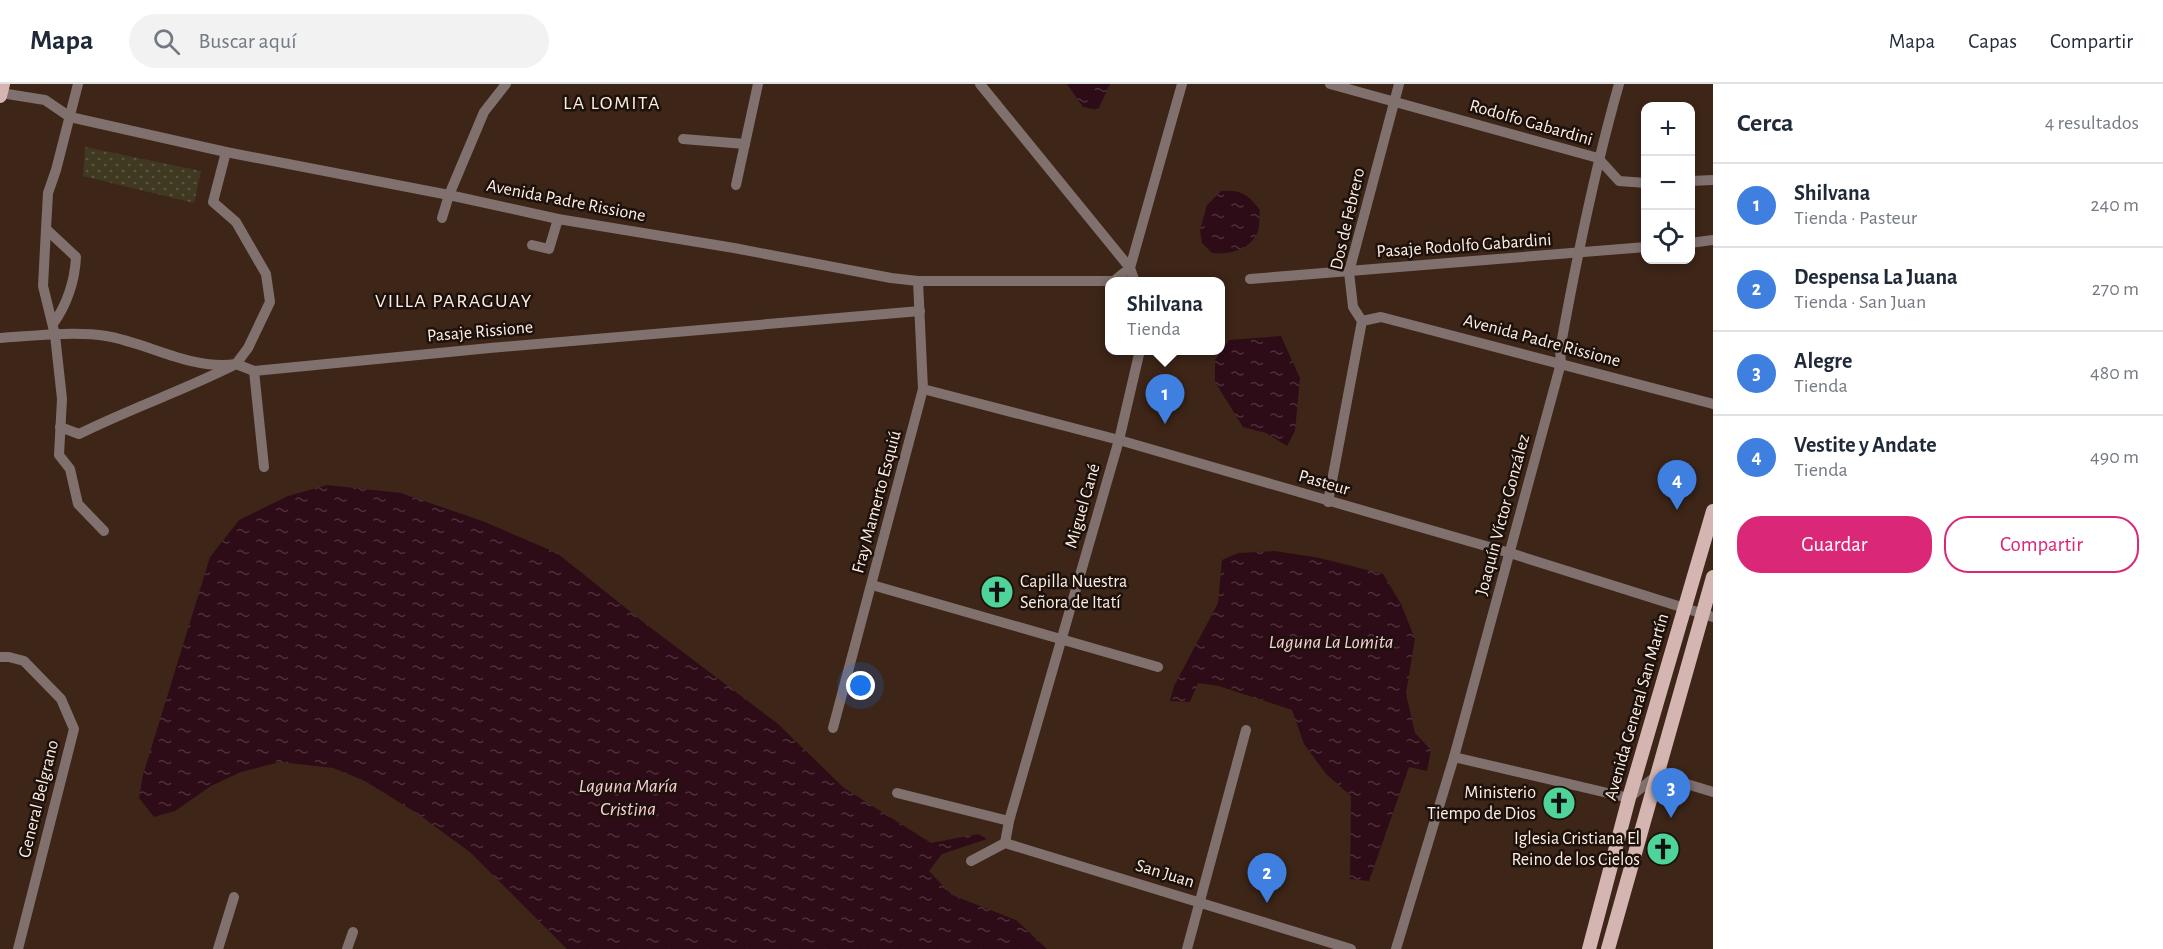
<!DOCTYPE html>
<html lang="es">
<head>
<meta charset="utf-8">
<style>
	:root { --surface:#fff; --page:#f2f2f3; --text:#1f2937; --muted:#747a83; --line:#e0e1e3; --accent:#db2777 }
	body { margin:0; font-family:"Alegreya Sans",sans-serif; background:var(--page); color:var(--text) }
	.controls { position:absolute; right:18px; top:18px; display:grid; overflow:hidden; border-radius:12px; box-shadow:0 3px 9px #0003 }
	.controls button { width:54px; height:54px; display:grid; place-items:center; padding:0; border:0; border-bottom:2px solid var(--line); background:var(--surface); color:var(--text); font:30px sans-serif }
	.you { position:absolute; left:861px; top:602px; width:21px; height:21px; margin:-15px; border:4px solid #fff; border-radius:50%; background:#1a73e8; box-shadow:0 0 0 9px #1a73e833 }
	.badge { display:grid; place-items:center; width:39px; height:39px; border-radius:50%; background:var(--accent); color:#fff; font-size:20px; font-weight:700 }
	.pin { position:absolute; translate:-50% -50px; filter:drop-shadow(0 2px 3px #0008) }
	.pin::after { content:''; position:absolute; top:32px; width:21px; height:18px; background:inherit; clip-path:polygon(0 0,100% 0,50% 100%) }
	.popup { position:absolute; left:1105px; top:193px; width:120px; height:78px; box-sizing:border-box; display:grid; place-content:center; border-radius:12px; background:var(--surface); filter:drop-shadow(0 2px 4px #0005); font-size:20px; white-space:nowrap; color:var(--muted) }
	.popup b { font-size:22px; color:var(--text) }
	.popup::after { content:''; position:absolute; left:50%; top:100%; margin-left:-12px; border:12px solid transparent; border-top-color:var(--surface) }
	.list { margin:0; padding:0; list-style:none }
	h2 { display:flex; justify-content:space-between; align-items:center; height:78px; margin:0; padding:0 24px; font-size:26px }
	h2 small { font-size:20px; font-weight:400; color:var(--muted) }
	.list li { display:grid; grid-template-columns:39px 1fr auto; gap:18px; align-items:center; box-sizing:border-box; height:84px; padding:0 24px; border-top:2px solid var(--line) }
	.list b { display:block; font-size:22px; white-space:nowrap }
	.list p { margin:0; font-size:20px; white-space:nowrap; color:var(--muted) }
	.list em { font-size:20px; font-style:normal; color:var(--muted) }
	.actions { display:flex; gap:12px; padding:18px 24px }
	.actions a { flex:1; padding:14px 0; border:2px solid var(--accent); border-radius:24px; text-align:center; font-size:21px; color:var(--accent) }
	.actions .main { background:var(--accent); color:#fff }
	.icon { flex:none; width:33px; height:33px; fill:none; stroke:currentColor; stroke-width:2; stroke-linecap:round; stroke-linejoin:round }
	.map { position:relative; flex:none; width:1713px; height:865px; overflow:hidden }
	header { display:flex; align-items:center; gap:36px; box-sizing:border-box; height:84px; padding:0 30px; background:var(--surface); border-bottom:2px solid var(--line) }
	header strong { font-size:28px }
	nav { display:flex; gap:33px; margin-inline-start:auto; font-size:21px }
	.search { width:420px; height:54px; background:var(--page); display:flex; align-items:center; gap:15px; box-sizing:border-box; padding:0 21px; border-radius:33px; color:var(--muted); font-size:22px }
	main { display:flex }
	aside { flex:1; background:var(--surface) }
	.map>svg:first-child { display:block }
	.park { fill:url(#park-dots) }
	.water { fill:url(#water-ripples) }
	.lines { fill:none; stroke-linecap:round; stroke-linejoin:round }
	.minor { stroke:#80706e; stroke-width:10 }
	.major { stroke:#d5b5b1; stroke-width:14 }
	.labels { text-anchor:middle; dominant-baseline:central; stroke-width:5; stroke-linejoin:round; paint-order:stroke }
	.street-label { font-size:18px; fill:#ffeee5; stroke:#1c110b }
	.poi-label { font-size:18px; fill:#ffeee5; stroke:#1c110b; text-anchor:end }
	.neighbourhood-label { font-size:20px; letter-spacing:1.5px; fill:#ffeee5; stroke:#1c110b }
	.water-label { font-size:20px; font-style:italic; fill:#facdd7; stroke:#1c110b }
</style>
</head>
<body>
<header>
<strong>Mapa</strong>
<div class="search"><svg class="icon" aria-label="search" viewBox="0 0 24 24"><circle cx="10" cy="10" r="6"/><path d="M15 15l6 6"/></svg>Buscar aquí</div>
<nav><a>Mapa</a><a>Capas</a><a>Compartir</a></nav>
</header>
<main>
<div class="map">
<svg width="1713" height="865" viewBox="0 0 1713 865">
	<defs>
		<pattern id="park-dots" width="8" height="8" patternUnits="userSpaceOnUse" patternTransform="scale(1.5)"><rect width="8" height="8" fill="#3f3921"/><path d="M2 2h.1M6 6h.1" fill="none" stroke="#5c5641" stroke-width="1.8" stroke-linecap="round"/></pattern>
		<pattern id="water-ripples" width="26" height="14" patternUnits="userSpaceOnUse" patternTransform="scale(1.5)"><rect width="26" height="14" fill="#2e0c17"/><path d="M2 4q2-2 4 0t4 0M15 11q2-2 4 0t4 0" fill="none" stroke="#4d3039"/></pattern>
	</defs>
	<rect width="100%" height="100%" fill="#3d2517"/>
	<polygon class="park" points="85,63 201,87 194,119 83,92"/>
	<g class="water">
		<polygon points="1067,0 1110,0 1098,26 1083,23"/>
		<path d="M1221,107C1242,106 1247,110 1260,126C1259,132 1260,141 1258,147C1251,166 1229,171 1212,169L1202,159L1200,146L1207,121Z"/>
		<polygon points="1281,252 1300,294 1295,347 1287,362 1266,349 1243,343 1215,298 1215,276 1229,256"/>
		<polygon points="327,401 401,409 485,438 557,469 647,541 777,639 844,704 931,759 978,750 987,755 942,770 929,787 952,811 1016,836 1047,865 567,865 471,769 418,730 365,697 333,684 280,678 241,688 211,702 175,727 154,733 139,714 143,691 210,473 239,436 288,412"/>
		<polygon points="1275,467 1320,474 1383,490 1401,520 1415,555 1406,609 1415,649 1431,666 1427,687 1409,683 1369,797 1350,795 1351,712 1326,690 1304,660 1292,626 1219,602 1198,599 1190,618 1170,617 1174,602 1218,519 1222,476 1238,469"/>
	</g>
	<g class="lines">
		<g class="minor">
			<polyline points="78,0 56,86 48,109 46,145 43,202 55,251 62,315 59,371 70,385 78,420 104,447"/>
			<polyline points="1330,0 1598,74 1619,97 1646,99"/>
			<polyline points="1,9 45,16 70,33 226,68 449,111 558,135 734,164 891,194 918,197 1114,197 1130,184 980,0"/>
			<polyline points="683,55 745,60"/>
			<polyline points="1690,97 1713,96"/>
			<polyline points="736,101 758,0"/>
			<polyline points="442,134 449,111 484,28 506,0"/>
			<path d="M46,145L76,173C75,196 67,221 53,240"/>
			<polyline points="1690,159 1713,156"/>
			<polyline points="532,161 549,165 558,135"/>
			<polyline points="1250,195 1646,163"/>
			<polyline points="1135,198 1130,184 1182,0"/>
			<polyline points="1362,237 1381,233 1713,320"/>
			<path d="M0,254C32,252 75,247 106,252C149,259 192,287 236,280L248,264L270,218L266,190L236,138L213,118L226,68"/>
			<polyline points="254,287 264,383"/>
			<polyline points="923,305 1119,356 1510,469 1713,533"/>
			<path d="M60,343L79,350C131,324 185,306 236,280L254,287L490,264L920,227"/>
			<polyline points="1328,418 1362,237 1353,223 1349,188 1399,0"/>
			<polyline points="872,501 1158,583"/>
			<polyline points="0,573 9,573 24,577 61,615 74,645 18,865"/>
			<polyline points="833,644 923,305 918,197"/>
			<polyline points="1454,673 1629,714 1657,691 1713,708"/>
			<polyline points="897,709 1009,737"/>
			<polyline points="1005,759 1009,737 1119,356 1140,266"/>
			<polyline points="971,777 1005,759 1351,865"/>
			<polyline points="218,865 234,813"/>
			<polyline points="347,865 353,848"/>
			<polyline points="1187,865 1246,646"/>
			<path d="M1396,865L1454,673L1561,279L1560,266C1576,177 1594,88 1619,0"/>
		</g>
		<g class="major">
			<polyline points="0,12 3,0"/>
			<polyline points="1589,865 1629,714 1713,427"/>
			<polyline points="1608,865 1713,493"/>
		</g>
	</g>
	<defs>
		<symbol id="church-disc" viewBox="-11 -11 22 22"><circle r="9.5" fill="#4ed399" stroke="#1c110b"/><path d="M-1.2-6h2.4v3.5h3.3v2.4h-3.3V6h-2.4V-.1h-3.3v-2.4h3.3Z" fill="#111"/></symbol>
	</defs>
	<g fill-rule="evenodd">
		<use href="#church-disc" x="978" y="489" width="38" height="38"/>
		<use href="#church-disc" x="1540" y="700" width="38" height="38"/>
		<use href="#church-disc" x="1644" y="746" width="38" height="38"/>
	</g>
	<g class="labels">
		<g class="street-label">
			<text transform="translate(1531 39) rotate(16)">Rodolfo Gabardini</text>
			<text transform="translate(566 117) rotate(11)">Avenida Padre Rissione</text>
			<text transform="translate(1348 135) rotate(-77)">Dos de Febrero</text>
			<text transform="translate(1464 162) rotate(-4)">Pasaje Rodolfo Gabardini</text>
			<text transform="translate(480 248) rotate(-5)">Pasaje Rissione</text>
			<text transform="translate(1542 257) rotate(15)">Avenida Padre Rissione</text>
			<text transform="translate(1324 399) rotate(16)">Pasteur</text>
			<text transform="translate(877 418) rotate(-75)">Fray Mamerto Esquiú</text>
			<text transform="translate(1083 422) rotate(-74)">Miguel Cané</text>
			<text transform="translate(1503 431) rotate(-75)">Joaquín Víctor González</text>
			<text transform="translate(1637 623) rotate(-74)">Avenida General San Martín</text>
			<text transform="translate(39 715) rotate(-76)">General Belgrano</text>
			<text transform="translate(1165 790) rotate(17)">San Juan</text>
		</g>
		<g class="poi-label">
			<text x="1020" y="498" text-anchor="start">Capilla Nuestra<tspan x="1020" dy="21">Señora de Itatí</tspan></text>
			<text x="1536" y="709">Ministerio<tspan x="1536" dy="21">Tiempo de Dios</tspan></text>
			<text x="1640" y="755">Iglesia Cristiana El<tspan x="1640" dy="21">Reino de los Cielos</tspan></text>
		</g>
		<g class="neighbourhood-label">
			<text x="612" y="19">LA LOMITA</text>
			<text x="454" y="217">VILLA PARAGUAY</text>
		</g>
		<g class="water-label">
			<text x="1331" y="558">Laguna La Lomita</text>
			<text x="628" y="702">Laguna María<tspan x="628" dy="23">Cristina</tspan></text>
		</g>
	</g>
</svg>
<div class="controls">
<button>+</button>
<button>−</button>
<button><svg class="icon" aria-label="locate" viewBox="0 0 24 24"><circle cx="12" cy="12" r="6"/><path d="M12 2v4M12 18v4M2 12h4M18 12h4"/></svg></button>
</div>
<div class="you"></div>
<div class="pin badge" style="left:1165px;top:340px;background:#3f7fe0">1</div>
<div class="popup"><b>Shilvana</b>Tienda</div>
<div class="pin badge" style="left:1267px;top:819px;background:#3f7fe0">2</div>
<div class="pin badge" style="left:1671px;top:734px;background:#3f7fe0">3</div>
<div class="pin badge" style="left:1677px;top:426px;background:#3f7fe0">4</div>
</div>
<aside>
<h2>Cerca<small>4 resultados</small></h2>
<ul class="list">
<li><span class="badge" style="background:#3f7fe0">1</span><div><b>Shilvana</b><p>Tienda · Pasteur</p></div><em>240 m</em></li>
<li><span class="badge" style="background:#3f7fe0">2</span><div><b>Despensa La Juana</b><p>Tienda · San Juan</p></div><em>270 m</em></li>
<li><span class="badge" style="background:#3f7fe0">3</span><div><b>Alegre</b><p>Tienda</p></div><em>480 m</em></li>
<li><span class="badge" style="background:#3f7fe0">4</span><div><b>Vestite y Andate</b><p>Tienda</p></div><em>490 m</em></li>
</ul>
<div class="actions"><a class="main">Guardar</a><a>Compartir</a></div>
</aside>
</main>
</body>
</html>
